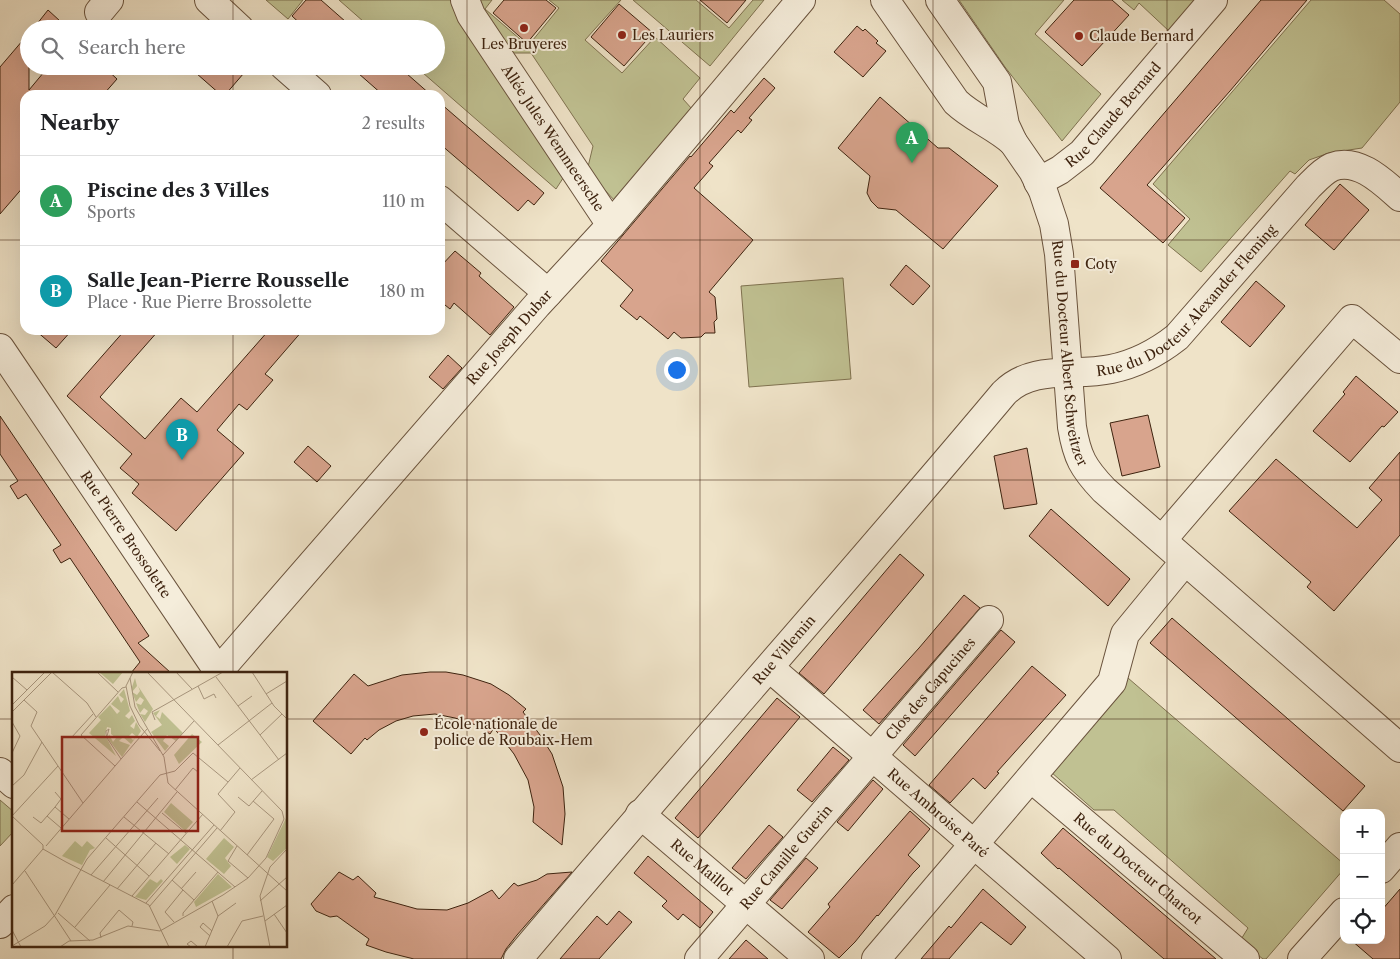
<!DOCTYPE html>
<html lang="en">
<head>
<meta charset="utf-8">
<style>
	:root { --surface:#fff; --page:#f2f2f2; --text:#202124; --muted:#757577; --line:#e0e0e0; --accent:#8f2418 }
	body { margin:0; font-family:"Libre Caslon Text",serif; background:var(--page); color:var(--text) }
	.controls { position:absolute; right:15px; bottom:15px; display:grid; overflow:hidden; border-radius:10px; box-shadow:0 5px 20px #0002 }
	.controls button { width:45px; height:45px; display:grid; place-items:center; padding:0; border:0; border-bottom:1px solid var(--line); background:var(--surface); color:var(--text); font:25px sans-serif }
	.you { position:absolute; left:676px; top:369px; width:18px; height:18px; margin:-12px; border:4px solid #fff; border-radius:50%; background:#1a73e8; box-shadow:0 0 0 8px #1a73e833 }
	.badge { display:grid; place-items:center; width:32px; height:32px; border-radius:50%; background:var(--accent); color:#fff; font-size:16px; font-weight:700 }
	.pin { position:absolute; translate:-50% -41px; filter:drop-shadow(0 1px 2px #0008) }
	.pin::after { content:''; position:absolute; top:26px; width:18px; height:15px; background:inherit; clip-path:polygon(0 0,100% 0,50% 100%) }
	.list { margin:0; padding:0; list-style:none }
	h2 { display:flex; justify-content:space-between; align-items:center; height:65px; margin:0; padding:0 20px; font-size:21px }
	h2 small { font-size:16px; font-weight:400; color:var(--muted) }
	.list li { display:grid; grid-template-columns:32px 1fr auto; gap:15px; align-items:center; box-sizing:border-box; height:90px; padding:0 20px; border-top:1px solid var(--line) }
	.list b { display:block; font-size:19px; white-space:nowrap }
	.list p { margin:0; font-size:16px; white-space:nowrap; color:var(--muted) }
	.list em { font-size:16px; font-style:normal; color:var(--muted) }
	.icon { flex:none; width:28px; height:28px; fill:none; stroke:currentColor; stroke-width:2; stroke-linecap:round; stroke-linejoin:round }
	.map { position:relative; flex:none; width:1400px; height:959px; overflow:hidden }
	.search { position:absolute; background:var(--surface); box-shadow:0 5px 20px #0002; left:20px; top:20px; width:425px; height:55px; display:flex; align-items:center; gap:12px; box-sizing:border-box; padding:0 18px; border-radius:28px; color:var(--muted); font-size:19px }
	.panel { position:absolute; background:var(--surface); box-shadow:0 5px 20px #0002; left:20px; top:90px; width:425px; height:245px; border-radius:15px }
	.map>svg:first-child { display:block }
	.green { fill:#c0c192; stroke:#7f7250 }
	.building { fill:#d8a48d; stroke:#3e230f }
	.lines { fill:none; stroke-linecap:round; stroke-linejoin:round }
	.minor-casing { stroke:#6a533d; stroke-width:30 }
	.minor { stroke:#f5eddb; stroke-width:28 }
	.grid { fill:none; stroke:#3e230f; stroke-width:1; stroke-opacity:0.55 }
	.poi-dot { fill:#8f2418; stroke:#f5eddb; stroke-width:2 }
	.labels { text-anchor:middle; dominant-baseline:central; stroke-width:4; stroke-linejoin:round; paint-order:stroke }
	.poi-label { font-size:14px; fill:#3e230f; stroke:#f5eddb; text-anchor:start }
	.street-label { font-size:14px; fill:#3e230f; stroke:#f5eddb }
	.inset-road { fill:none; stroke:#a8967e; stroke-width:1 }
	.view { fill:#8f2418; fill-opacity:0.15; stroke:#8f2418; stroke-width:2.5 }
	.inset-edge { fill:none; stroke:#3e230f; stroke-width:2.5 }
</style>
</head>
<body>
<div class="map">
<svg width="1400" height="959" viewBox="0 0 1400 959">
	<rect width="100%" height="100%" fill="#efe3c8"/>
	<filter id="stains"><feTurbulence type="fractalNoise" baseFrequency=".004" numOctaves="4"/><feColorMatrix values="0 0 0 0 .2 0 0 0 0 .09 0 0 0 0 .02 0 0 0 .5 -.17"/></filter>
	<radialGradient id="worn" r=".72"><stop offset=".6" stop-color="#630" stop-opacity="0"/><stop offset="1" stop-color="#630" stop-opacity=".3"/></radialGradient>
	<g class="green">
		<polygon points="266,0 303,0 288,19"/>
		<polygon points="339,0 454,0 567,172 556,189 415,66 436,66 436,29 372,29"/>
		<polygon points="474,0 492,0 485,9 528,46 559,8 549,0 621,0 585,40 622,73 655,37 700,78 683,99 692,109 616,202 587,171 593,146 531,53 508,53"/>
		<polygon points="633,0 696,0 729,28 753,0 764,0 710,66"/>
		<polygon points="959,0 1064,0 1035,34 1101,94 1062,141 1005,67"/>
		<polygon points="1122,0 1203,0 1170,32 1139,3 1134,10"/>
		<polygon points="1311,0 1384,0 1400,14 1400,102 1362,148 1329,153 1309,160 1295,174 1290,171 1201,272 1168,245 1190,219 1153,184"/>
		<polygon points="843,278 851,379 749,387 741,286"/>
		<polygon points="1128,678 1344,864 1344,869 1266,959 1263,959 1240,941 1248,928 1114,810 1094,810 1051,772 1123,691"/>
		<polygon points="0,800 14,812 14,831 0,846"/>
	</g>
	<g class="building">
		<polygon points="306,0 321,0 354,29 306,29 292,16"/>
		<polygon points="504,0 546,0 556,8 527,43 493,13"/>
		<polygon points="700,0 746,0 727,23"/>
		<polygon points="1074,0 1112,0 1129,15 1082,66 1045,32"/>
		<polygon points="1261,0 1307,0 1230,91 1147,185 1185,218 1163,243 1100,188"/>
		<polygon points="619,4 653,33 624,66 591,37"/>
		<polygon points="48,10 60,21 54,29 33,29"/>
		<polygon points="857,26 863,31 865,29 878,41 876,43 886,51 863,77 834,52"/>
		<polygon points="29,33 29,90 49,66 103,66 117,79 103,95 25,95 25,185 0,214 0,67"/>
		<polygon points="188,66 250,66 225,95 221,95"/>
		<polygon points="350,66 398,66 431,95 383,95"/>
		<polygon points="764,78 775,88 749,118 752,120 741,133 738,130 709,163 713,166 694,188 753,240 709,292 715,297 717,319 714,322 715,333 705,333 701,337 681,338 674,332 668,339 640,316 637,320 620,306 633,290 601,261 690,156 691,157 731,110 734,113"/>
		<polygon points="880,97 938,148 949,148 998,186 943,249 896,210 878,208 871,201 867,193 870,176 838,148"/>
		<polygon points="440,103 544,193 534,205 528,200 518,211 440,144"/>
		<polygon points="1340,184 1369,210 1334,250 1305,225"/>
		<polygon points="455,251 481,273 479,276 514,307 490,335 454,303 450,309 440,301 440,267"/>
		<polygon points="906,265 930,286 913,305 890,285"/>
		<polygon points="1256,281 1285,306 1250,347 1221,322"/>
		<polygon points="35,330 72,330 56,348"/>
		<polygon points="125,330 159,330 100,397 145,439 181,398 197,412 269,330 303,330 265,374 273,380 247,410 239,404 217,430 244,453 176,531 132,493 139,484 120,468 132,454 67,396"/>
		<polygon points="448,355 462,368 443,389 429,377"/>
		<polygon points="1356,376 1398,412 1384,427 1382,426 1350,462 1313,431 1345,394 1343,392"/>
		<polygon points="1148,415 1160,467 1122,476 1110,423"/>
		<polygon points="0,416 149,636 138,643 171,673 131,673 140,662 70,558 61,563 53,550 61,545 26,494 18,499 10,486 18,481 0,454"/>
		<polygon points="308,446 331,466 317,482 294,462"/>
		<polygon points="1027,448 1037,504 1004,509 994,456"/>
		<polygon points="1400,452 1400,535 1334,611 1307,587 1311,582 1229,511 1276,459 1357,528 1382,500 1369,488"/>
		<polygon points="1051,509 1130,579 1108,606 1029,536"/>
		<polygon points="900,554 924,575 824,694 799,673"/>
		<polygon points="964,595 980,608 879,724 863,710 919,648"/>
		<polygon points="1172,618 1365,786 1343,811 1150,643"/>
		<polygon points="1001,630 1015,642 915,756 903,745"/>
		<polygon points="1032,666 1066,695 997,772 999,773 985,789 973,778 950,803 929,785"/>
		<polygon points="430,672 446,672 463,675 491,684 509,695 526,709 523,712 540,735 552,754 563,787 565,814 562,845 533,822 534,807 528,780 514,754 494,728 490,734 476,725 455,718 435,714 413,716 396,721 379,730 367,740 365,738 351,754 313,721 354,674 368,686 402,675"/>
		<polygon points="777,698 800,717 698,838 675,818"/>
		<polygon points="833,747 849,760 812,802 797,790"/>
		<polygon points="873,780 883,789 848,831 837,822"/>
		<polygon points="910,811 930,829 908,855 920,866 913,873 878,916 877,915 855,942 839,958 808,932 830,907 828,904"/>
		<polygon points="769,825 783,837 746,879 732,868"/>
		<polygon points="1063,828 1216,959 1164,959 1059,868 1058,869 1041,853"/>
		<polygon points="648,856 713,912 700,928 683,914 678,920 662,906 667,901 634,873"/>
		<polygon points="806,858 818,868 782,909 770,900"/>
		<polygon points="339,872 353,880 358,876 376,893 374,897 417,909 447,910 468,903 492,890 499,899 514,883 518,886 537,880 547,874 572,872 517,935 506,949 501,959 414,959 386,952 366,945 369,939 337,916 330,917 316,911 311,904"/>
		<polygon points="983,889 1026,927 1011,945 981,922 949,959 921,959 949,926 951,928"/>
		<polygon points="1400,889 1400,959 1373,959 1351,940 1381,940 1381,911"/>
		<polygon points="619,911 632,922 599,959 560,959 597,916 607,925"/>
		<polygon points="746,940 768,959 729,959"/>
	</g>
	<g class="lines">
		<defs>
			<g id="minor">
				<polyline points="209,0 240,29"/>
				<path id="s1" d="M465,0L471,15L611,225"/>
				<path d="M885,0L956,102C973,118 995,126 1013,142"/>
				<path id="s2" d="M940,0L997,82L1005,125L1013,142L1033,171L1043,191L1054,224L1059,254L1072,427C1077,457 1083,468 1104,490L1400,748"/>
				<polyline points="99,12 109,0"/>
				<polyline points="284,66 317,95"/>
				<path id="s3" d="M1038,182L1060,170L1082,153L1213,0"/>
				<polyline points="440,200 548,293"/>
				<path id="s4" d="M0,348L218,671"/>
				<polyline points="1162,540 1352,319 1400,359"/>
				<path id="s5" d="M770,668L1107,959"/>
				<path id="s6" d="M217,673L537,305L611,225L801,0"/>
				<polyline points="0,772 14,784"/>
				<path id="s7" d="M1031,778L1245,959"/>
				<path id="s8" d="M640,814L810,959"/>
				<polyline points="1381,869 1400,847"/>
				<polyline points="0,924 14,909"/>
				<path id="s9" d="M518,959C678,769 844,584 1004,393C1033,364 1074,377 1111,369C1136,364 1158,352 1177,337L1308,187C1315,180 1323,171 1332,167C1358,157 1383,182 1400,197"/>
				<path id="s10" d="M699,959L989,620"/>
				<polyline points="876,959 1112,682 1125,634 1185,561"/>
				<polyline points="1302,959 1344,912"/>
			</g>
		</defs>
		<use href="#minor" class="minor-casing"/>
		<use href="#minor" class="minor"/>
	</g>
	<path class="grid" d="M233,0V29M467,0V959M700,0V959M933,0V959M1167,0V959M233,66V95M0,240H25M440,240H1400M233,330V673M0,480H1400M0,719H14M286,719H1400M233,945V959"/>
	<g class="poi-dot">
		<circle cx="524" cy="28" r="5"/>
		<circle cx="622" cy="35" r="5"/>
		<circle cx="1079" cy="36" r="5"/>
		<rect x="1070" y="259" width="10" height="10" rx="2.5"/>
		<circle cx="424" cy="732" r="5"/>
	</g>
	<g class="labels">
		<g class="poi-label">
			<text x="632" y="35">Les Lauriers</text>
			<text x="1089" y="36">Claude Bernard</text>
			<text x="524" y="44" text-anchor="middle">Les Bruyeres</text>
			<text x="1085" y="264">Coty</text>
			<text x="434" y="724">École nationale de<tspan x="434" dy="16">police de Roubaix-Hem</tspan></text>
		</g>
		<g class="street-label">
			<text stroke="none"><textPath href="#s3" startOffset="102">Rue Claude Bernard</textPath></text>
			<text stroke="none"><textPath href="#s1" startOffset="164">Allée Jules Wemmeersche</textPath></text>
			<text stroke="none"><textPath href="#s9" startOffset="961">Rue du Docteur Alexander Fleming</textPath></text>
			<text stroke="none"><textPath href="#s6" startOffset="445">Rue Joseph Dubar</textPath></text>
			<text stroke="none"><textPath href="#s2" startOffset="385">Rue du Docteur Albert Schweitzer</textPath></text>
			<text stroke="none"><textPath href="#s4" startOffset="225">Rue Pierre Brossolette</textPath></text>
			<text stroke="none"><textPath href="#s9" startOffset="408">Rue Villemin</textPath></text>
			<text stroke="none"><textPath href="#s10" startOffset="356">Clos des Capucines</textPath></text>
			<text stroke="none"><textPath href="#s5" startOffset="222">Rue Ambroise Paré</textPath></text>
			<text stroke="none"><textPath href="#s10" startOffset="134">Rue Camille Guerin</textPath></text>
			<text stroke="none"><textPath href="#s8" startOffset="82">Rue Maillot</textPath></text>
			<text stroke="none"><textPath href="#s7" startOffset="140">Rue du Docteur Charcot</textPath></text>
		</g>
	</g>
	<g transform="translate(12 672)">
		<rect width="275" height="275" fill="#efe3c8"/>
		<path d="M87,0H111L101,12ZM123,6L125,14L120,20L125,23L128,19L126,14L141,37L133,50L128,42L133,43L136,39L132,36L128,41L124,31L129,33L132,28L128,25L124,30L120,20V15ZM112,17L118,39L113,44L117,47L120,43L123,49L118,54L122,57L124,50L129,59L125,65L120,61L117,64L121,68L124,65L119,72L111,65L107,69L118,73L110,85L96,67L97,62L101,70L104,66L99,62V56L95,55L93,63L104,84L77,61L89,48L86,45L98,33L105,42L108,39L99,32L106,24L109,31L112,27L107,23ZM148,38L144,44L148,47L150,40L171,61L164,69L155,63L151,69L157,74L153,79L139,60L150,53L141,41ZM180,62L190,70L167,92L162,83ZM159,131L181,150L173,159L152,140ZM275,144V176L261,189L255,185ZM212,166L222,175L213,186L219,194L212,202L194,187ZM63,169L70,175L75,169L83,176L78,178L70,193L50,184ZM173,173L178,177L165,192L158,185ZM206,202L220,215L184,235L182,230ZM138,207L145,211L149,207L151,209L134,228L123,225Z" fill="#c0c192"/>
		<path class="inset-road" d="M40,0L75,31L84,45M85,0L106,20M121,0L114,14L118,34L127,53L148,79M164,0L180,17M240,0L262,34L275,47M0,5L15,18M204,5L267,88M118,6L123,35L152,85L156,111L275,219M186,14L192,27L202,22L204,26M254,22L275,9M12,28L25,40L19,54L71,131M0,33L33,0M226,34L240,24M0,40L40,0M143,48L140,40L211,0M0,50L8,64L0,81M248,63L270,42M95,64L97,57L94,59V62L95,66L109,87M59,66L81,42M206,73L260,31M151,83L182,49M103,94L69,63L110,16L114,15M239,108L275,81M0,114L12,103L30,70M163,118L181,96L186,100M226,125L237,134L250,119M125,130L223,215M43,135L57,147M150,141L174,161M0,144L46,94M0,144L31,173M35,144L49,156M21,145L29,151L43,135L49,127L43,120M112,145L157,182M208,159L223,140L206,122L228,96M94,166L137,204M31,173V177L54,190L137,233L157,275M34,174L135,57M225,174L216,189L236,206M235,183L262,147L241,129M13,199L59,269M79,203L146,126M160,208L182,228M91,210L165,120M0,213L31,177M105,217L144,171M169,217L184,200M120,224L191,142M248,229L275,205M134,231L202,153M137,235L205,156M46,241L78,269M262,242L275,261M43,243L75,187L148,103L163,99L181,81L216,110M171,244V241L206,200M206,244L224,231M253,249L275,233M162,250L153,240L171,218M63,255L98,213M0,258L9,275M198,264L188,255L191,251L200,259M89,266L88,261L107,238L121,250L120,254M0,274L33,254L43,243M48,275L57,269L81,268L116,254L148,259L211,223L236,206L254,186L272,147L270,139L135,0M179,275L175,272L179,269L186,275M193,275L206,244L200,229M215,275L230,249L251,244M258,275L248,224L258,195L275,177"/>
		<path class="view" d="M50,65H186V159H50Z"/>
		<rect width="275" height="275" class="inset-edge"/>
	</g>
	<rect width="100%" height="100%" filter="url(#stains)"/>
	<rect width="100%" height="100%" fill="url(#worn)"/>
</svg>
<div class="controls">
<button>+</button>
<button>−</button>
<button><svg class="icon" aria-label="locate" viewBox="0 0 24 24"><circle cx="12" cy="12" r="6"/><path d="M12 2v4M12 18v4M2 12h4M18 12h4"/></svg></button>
</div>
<div class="you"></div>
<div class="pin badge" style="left:912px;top:163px;background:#2e9e5b">A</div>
<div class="pin badge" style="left:182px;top:460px;background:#0f9aa8">B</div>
<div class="search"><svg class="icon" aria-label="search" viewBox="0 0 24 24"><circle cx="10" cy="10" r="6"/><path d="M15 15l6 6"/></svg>Search here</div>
<section class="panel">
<h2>Nearby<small>2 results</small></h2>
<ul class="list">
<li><span class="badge" style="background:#2e9e5b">A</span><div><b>Piscine des 3 Villes</b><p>Sports</p></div><em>110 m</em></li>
<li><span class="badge" style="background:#0f9aa8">B</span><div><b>Salle Jean-Pierre Rousselle</b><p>Place · Rue Pierre Brossolette</p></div><em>180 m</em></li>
</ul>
</section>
</div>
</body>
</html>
